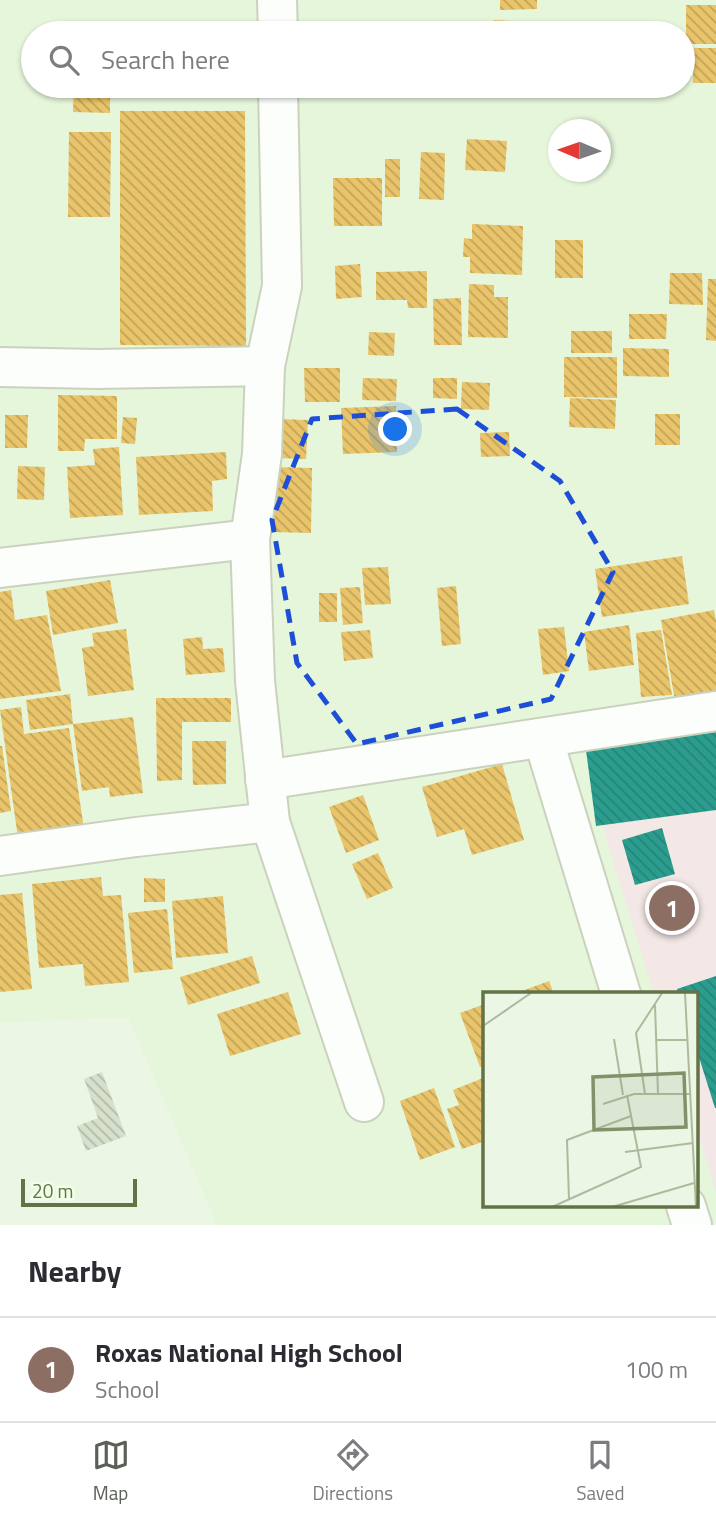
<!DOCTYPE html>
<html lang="en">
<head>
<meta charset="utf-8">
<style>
	:root { --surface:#fff; --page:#f7f7f7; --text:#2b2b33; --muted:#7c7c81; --line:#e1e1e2; --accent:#5a6055 }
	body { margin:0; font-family:"Titillium Web",sans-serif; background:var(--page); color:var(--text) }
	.compass { position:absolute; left:548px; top:119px; width:63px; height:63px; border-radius:50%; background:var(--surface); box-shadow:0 2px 5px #0004; rotate:272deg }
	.scale { position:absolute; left:21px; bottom:18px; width:116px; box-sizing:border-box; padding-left:7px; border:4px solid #647347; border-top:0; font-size:19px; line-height:24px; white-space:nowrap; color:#647347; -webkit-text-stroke:5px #f0ffe6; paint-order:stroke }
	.you { position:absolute; left:396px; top:430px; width:24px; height:24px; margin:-18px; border:5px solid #fff; border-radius:50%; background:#1a73e8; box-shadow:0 0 0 10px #1a73e833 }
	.badge { display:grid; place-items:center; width:46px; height:46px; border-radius:50%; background:var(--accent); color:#fff; font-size:23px; font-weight:700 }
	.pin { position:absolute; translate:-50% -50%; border:4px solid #fff; box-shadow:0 2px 7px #0006 }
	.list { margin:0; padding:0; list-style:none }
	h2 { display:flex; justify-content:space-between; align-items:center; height:91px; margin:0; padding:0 28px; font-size:30px }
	h2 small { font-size:23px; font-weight:400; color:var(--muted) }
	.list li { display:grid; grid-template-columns:46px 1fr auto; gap:21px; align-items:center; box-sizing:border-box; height:105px; padding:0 28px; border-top:2px solid var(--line) }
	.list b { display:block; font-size:26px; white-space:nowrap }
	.list p { margin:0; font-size:23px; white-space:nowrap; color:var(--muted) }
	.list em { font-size:23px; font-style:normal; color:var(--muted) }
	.icon { flex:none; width:38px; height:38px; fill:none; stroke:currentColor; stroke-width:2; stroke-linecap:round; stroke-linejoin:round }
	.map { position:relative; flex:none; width:716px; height:1225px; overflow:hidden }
	.search { position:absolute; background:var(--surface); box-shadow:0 2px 5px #0004; left:21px; right:21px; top:21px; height:77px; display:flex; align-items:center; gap:18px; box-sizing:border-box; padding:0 24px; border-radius:38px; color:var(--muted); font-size:26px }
	.sheet { height:196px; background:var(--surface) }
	nav { display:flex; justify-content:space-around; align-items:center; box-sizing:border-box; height:98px; border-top:2px solid var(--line); background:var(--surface); font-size:19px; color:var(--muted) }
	nav a { display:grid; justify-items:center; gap:4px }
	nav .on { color:var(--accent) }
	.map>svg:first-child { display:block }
	.residential { fill:#e6f6da; fill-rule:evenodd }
	.education { fill:#f3e8e6 }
	.homes { fill:url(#homes-back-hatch) }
	.schools { fill:url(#schools-back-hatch) }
	.building { fill:url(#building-back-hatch) }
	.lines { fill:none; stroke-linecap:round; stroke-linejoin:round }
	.minor-casing { stroke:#cad2be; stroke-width:42 }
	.minor { stroke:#fcfefb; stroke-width:38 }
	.marked { fill:none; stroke:#1d4ed8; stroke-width:5; stroke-dasharray:14 9; stroke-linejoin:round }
	.inset-road { fill:none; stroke:#aeba9c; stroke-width:2 }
	.view { fill:#83916b; fill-opacity:0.15; stroke:#83916b; stroke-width:3.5 }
	.inset-edge { fill:none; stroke:#647347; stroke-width:3.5 }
</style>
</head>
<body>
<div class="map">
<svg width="716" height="1225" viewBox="0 0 716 1225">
	<defs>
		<pattern id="homes-back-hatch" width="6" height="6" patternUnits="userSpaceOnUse" patternTransform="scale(1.75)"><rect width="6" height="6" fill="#e9c46a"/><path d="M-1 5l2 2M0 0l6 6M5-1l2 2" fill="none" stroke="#c0a459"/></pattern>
		<pattern id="schools-back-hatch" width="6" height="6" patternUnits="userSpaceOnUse" patternTransform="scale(1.75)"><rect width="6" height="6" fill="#2a9d8f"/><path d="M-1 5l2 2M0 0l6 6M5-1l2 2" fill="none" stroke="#288477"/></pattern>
		<pattern id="building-back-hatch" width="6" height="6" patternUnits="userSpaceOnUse" patternTransform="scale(1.75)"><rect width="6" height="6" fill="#d6e0cb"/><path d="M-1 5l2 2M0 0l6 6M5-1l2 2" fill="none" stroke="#b1baa7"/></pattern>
	</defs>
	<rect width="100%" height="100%" fill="#ecf6e5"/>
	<path class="residential" d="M0,0H716V1225H217L128,1017L0,1023ZM33,33H683V86H33ZM558,130H600V172H558ZM485,994H697V1206H485Z"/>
	<polygon class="education" points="716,716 716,1191 697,1131 697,994 654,994 601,822 630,732"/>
	<g class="homes">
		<polygon points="500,0 537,0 537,9 500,10"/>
		<rect x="686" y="5" width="30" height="39"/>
		<polygon points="494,20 512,21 511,33 494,33"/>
		<polygon points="70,23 118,23 119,33 70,33"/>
		<polygon points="546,27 547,33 519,33 519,28"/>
		<polygon points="694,48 716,48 716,83 693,83"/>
		<polygon points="74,86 110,86 110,113 73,112"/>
		<polygon points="120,111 245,111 246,346 120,345"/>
		<polygon points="69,132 111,132 110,217 68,217"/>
		<polygon points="467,139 507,141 505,172 465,170"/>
		<polygon points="421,152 445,153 444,200 419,199"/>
		<rect x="385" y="159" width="15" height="38"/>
		<polygon points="333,178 382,178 382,226 334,226"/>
		<polygon points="472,224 523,226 522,275 470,273 470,257 463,257 464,238 472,239"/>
		<rect x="555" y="240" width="28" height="38"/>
		<polygon points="360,264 362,297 336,299 335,266"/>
		<polygon points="427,271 427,308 408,308 407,300 376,300 376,272"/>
		<polygon points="670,273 702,273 703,305 669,304"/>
		<polygon points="708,279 716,279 716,341 706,340"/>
		<polygon points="469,284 494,285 494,297 508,297 508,338 468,337"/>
		<polygon points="461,298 462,345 434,345 433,299"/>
		<polygon points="629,314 667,314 666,339 629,339"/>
		<rect x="571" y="331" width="41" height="22"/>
		<polygon points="369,332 395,333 394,356 368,355"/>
		<polygon points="623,348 669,349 669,377 623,376"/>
		<polygon points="564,357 617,357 617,398 564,397"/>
		<polygon points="304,368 340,368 340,402 305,402"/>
		<polygon points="363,378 397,379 396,401 362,400"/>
		<polygon points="433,378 457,378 457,399 433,398"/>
		<polygon points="462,382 490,383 489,410 461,409"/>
		<polygon points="58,395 117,396 117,439 85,439 84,451 58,451"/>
		<polygon points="570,398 616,400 615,429 569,427"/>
		<polygon points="396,406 397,452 343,454 341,408"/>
		<rect x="655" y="414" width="25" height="31"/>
		<polygon points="5,415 28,415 27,448 5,448"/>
		<polygon points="123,417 137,418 135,444 121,443"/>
		<polygon points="279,419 308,420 306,459 278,458"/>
		<polygon points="509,432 510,456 481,457 480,433"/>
		<polygon points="119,447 123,515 70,518 67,467 95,465 93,449"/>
		<polygon points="226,452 227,479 212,481 213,511 139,515 136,457"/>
		<polygon points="18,466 45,467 44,500 17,499"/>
		<polygon points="272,467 312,468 311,533 271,532"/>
		<polygon points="682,556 689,604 602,617 595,569"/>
		<polygon points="388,567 391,604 365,605 362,568"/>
		<polygon points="110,580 118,623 53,635 46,591"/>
		<polygon points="456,586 461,644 442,646 437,588"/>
		<polygon points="360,587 363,623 343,625 340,588"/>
		<polygon points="11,590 15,620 47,615 61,691 0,699 0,592"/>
		<rect x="319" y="593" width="18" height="29"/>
		<polygon points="714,610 716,621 716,694 675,701 661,620"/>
		<polygon points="629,625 634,665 589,671 584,632"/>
		<polygon points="564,627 569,671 543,675 538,629"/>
		<polygon points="126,629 134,690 88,696 82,648 94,646 92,633"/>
		<polygon points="370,630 373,658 344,661 341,632"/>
		<polygon points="661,630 672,695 641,697 636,633"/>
		<polygon points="202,637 203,649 223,648 225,672 186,675 183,639"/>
		<polygon points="70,694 73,724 30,730 26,700"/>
		<polygon points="156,698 231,698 231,722 182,722 182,780 157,781"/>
		<polygon points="21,707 24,734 69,728 84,829 18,838 0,710"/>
		<polygon points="133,717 143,793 110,797 109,787 82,791 73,724"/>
		<polygon points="192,741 226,741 226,784 193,785"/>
		<polygon points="0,746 2,746 11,811 0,813"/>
		<polygon points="502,764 524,840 472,855 464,829 437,837 422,787"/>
		<polygon points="363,795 379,840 346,853 329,807"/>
		<polygon points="378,853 393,888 367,899 352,864"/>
		<polygon points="101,877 103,896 121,895 129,982 85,986 83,964 39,968 32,884"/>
		<polygon points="144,878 165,879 165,902 144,902"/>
		<polygon points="22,893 32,989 0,992 0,895"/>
		<polygon points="223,896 228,953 176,958 172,901"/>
		<polygon points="167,909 173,969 134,973 128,913"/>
		<polygon points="252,956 260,983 188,1005 180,977"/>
		<polygon points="549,981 554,994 514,994"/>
		<polygon points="288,992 301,1034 230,1056 217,1014"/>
		<polygon points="485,1004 485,1066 480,1067 460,1013"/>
		<polygon points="483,1078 485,1084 485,1141 462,1149 447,1109 459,1105 453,1090"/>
		<polygon points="434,1088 455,1147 420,1160 400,1101"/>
	</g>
	<g class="schools">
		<polygon points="716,732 716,810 596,826 586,750"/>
		<polygon points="662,828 675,874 635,885 622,840"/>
		<polygon points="716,976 716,1108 715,1108 697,1051 697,994 678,994 677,989"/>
	</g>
	<polygon class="building" points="102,1072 126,1136 86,1151 77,1126 98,1118 84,1079"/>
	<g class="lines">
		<defs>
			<g id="minor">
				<polyline points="277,0 278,33"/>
				<polyline points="278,86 282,286 265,366 262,454 250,539 255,681 270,822 364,1102"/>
				<polyline points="0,367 97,369 265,366"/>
				<polyline points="0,568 250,539"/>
				<polyline points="543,738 621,994"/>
				<polyline points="265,780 716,711"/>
				<polyline points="0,856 136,837 270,822"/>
				<polyline points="686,1206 692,1225"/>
			</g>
		</defs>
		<use href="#minor" class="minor-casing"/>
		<use href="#minor" class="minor"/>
	</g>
	<path class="marked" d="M457,409L560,481L613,572L551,699L357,744L297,663L272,520L312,419Z"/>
	<g transform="translate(483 992)">
		<rect width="215" height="215" fill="#ecf6e5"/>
		<path class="inset-road" d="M202,1L213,215M172,13L175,102M0,34L48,1M131,47L140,103M173,48H204M162,102L153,41L179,1M120,112L151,102H207M142,160L210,151M86,207L84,148L148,124M69,215L158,175L144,103M129,215L211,191"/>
		<path class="view" d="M201,81L203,135L111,138L110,85Z"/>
		<rect width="215" height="215" class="inset-edge"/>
	</g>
</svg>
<svg class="compass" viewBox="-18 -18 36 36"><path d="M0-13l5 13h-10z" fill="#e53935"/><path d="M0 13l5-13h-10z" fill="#7c7c81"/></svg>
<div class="scale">20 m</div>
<div class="you"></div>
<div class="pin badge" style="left:672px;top:908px;background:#8d6e63">1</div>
<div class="search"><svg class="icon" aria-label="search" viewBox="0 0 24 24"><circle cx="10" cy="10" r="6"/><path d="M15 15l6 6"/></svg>Search here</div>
</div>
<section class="sheet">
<h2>Nearby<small></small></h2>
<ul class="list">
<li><span class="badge" style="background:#8d6e63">1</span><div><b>Roxas National High School</b><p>School</p></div><em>100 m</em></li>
</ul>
</section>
<nav>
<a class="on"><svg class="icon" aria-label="map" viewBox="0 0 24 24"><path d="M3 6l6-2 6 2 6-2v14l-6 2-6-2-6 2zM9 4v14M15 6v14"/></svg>Map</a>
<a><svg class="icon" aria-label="directions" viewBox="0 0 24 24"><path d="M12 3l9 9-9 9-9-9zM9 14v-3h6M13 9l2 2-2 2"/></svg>Directions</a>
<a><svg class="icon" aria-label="saved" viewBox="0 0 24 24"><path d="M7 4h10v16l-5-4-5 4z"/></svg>Saved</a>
</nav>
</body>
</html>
